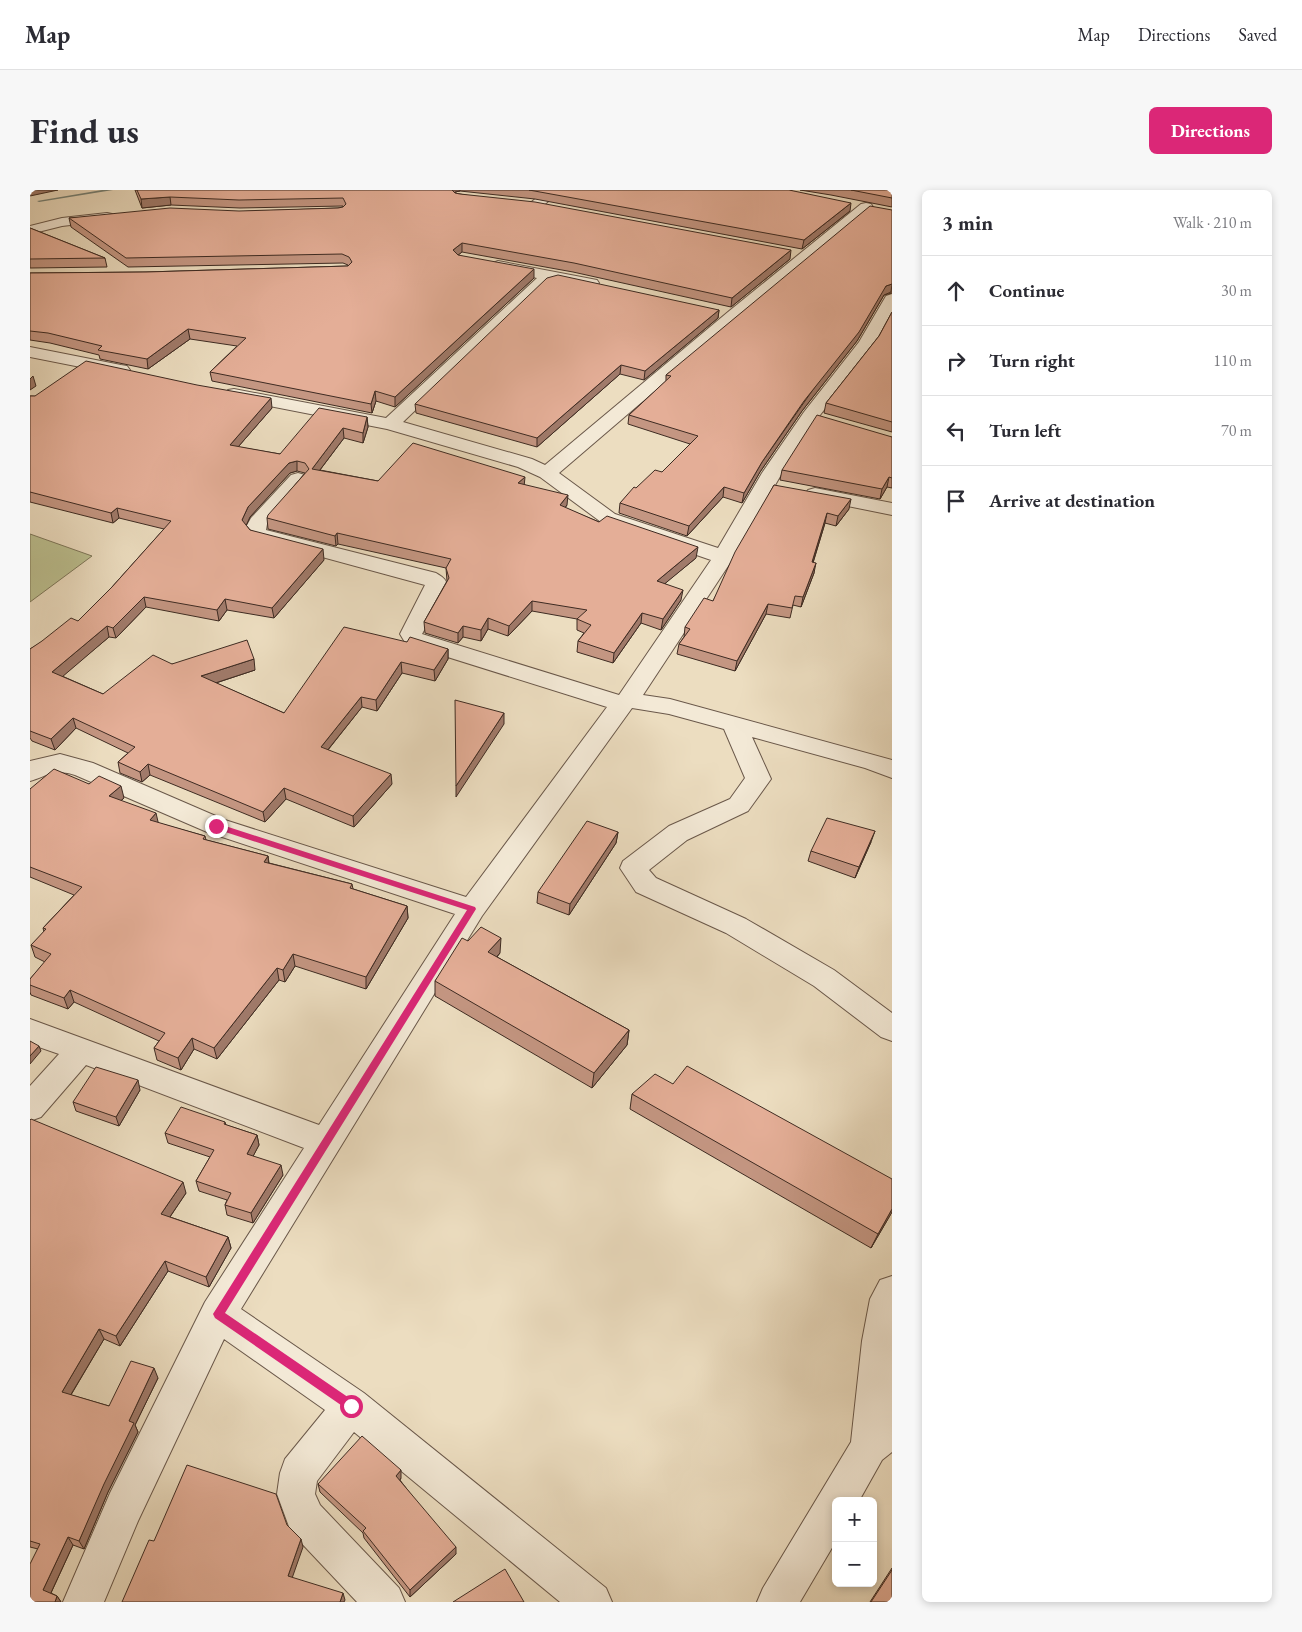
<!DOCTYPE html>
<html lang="en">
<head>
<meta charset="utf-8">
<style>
	:root { --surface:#fff; --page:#f7f7f7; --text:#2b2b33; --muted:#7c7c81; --line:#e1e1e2; --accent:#db2777 }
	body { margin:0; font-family:"EB Garamond",serif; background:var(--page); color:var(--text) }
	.controls { position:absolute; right:15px; bottom:15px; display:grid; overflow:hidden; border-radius:8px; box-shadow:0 2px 8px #0003 }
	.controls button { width:45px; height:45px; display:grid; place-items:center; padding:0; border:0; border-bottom:1px solid var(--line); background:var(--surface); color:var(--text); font:25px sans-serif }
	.stop { position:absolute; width:15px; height:15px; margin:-11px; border:4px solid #db2777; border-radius:50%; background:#fff }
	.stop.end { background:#db2777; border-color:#fff; box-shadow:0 1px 5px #0008 }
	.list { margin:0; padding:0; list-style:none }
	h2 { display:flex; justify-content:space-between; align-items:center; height:65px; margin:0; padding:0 20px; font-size:21px }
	h2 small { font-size:16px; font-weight:400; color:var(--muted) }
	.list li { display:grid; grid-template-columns:32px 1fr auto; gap:15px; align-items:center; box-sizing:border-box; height:70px; padding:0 20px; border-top:1px solid var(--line) }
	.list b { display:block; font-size:19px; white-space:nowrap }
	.list em { font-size:16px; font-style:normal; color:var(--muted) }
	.icon { flex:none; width:28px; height:28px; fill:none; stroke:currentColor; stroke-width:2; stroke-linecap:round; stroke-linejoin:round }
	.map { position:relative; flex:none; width:862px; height:1412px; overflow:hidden; border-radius:8px }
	header { display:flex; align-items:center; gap:30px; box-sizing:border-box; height:70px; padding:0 25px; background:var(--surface); border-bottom:1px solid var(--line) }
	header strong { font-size:24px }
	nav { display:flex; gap:28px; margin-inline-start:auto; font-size:18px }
	.intro { display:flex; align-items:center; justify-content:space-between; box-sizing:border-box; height:120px; padding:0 30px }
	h1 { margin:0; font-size:35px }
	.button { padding:12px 22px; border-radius:8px; background:var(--accent); color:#fff; font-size:18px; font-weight:700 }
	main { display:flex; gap:30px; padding:0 30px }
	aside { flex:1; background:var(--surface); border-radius:8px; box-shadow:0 2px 8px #0003 }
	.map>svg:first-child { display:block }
	.green { fill:#bcc090; stroke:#7d7659 }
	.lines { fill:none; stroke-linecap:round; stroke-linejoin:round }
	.stream { fill:#758277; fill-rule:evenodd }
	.minor-casing { stroke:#6a584a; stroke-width:2 }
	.minor { fill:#f3e9d6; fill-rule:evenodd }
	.wall { fill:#c49682; stroke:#3e2b22 }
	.shaded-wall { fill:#a07a6a; stroke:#3e2b22 }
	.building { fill:#e4ae97; stroke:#3e2b22 }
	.route { fill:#db2777 }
</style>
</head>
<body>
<header>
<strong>Map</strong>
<nav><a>Map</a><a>Directions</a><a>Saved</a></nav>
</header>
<div class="intro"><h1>Find us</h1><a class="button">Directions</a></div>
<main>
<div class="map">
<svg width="862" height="1412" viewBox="0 0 862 1412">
	<rect width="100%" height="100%" fill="#ecddc0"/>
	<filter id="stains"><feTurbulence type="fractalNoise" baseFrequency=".004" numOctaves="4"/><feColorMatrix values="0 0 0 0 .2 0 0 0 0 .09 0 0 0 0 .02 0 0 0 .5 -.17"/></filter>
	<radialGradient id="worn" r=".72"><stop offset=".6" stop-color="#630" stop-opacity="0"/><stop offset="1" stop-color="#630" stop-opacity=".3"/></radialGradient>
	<polygon class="green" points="0,344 62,366 0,412"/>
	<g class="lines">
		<polygon class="stream" points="72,0 83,0 9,12 7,11"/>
		<defs>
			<g id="minor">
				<polygon points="516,0 532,0 510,18 500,18 498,15"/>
				<path d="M836,13L841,14L843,17L841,20L710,128L529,283L585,324L688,358L732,283L774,222L829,152L856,106L862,104V124L845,154L787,229L752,283L704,367L613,505L640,509L862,570V588L835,578L722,547L741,589L718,621L657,650L619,680L626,688L716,729L804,780L862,823V851L851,847L784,796L696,743L606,702L590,678L593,671L639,636L700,609L715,588L694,539L639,524L602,518L452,726L211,1119L334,1203L576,1398L582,1412H530L324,1242L287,1291L285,1304L290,1315L369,1398L375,1412H327L261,1342L247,1304L250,1283L255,1269L295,1220L194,1149L108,1331L74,1412H33L80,1303L175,1112L274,958L56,875L11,927L0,931V896L29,864L0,854V829L289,935L425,724L177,642L45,585C20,578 22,585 0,591V571L30,564L63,573L195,630L436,707L577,517L376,454L370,444L395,395L222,348L215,339L221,328L261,285L268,283L275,285L278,289L275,293L237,334L236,340L406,383C412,387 417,389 417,397L392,444L589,505L681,370L571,332L510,287L488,277L357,239L204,209L198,208L195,204L198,200L204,199L356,228L507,88L463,79L460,76L463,73L468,71L567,90L569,93L567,96L561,98L526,91L516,95L373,232L502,269L515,275L698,122L831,14Z"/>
				<polygon points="77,23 82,24 84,27 82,30 32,36 0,44 0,36 32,28"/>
				<polygon points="0,157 91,175 97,176 100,180 97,184 91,185 0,167"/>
				<polygon points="785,298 862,313 862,325 778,308 775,304 778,300"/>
				<polygon points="862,1086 862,1262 852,1270 829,1311 806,1311 806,1351 770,1412 727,1412 733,1398 821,1252 832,1151 840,1109 850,1090"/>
			</g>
		</defs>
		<use href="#minor" class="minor-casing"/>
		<use href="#minor" class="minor"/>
	</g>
	<g class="wall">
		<polygon points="105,0 759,0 820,21 772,59 505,9 430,1 425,2 425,3 760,69 701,117 543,82 432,62 428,65 504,88 365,217 346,211 342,223 182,191 180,182 207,156 160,149 118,179 70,169 69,165 20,153 0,150 0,83 116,82 318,76 318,75 313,73 98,77 41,37 39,28 308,18 313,17 313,16 210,18 141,15 112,18"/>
		<polygon points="770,0 862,0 862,17 801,5"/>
		<polygon points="862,20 862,103 854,105 827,151 772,221 730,282 712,313 693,307 657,346 589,323 590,313 606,298 632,282 660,254 598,234 599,225 636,191 636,185"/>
		<polygon points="0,38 75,68 77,77 0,78"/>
		<polygon points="689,120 688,128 614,190 590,184 507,257 386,223 385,214"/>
		<polygon points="862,122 862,242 794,223 796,213 849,146"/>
		<polygon points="0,206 242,218 208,257 250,264 337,227 338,237 333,253 314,248 290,280 348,291 495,295 537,315 535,318 569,332 666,368 635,393 651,410 631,440 611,433 583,473 547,462 548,451 554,443 547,440 547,429 502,421 478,446 458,439 451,451 433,447 428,453 395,443 394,432 417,391 416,378 308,354 306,356 238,339 237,328 275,283 267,281 260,283 220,327 216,335 220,340 294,370 244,428 197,420 189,431 116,417 86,448 79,447 32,486 73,504 142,474 225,480 186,493 254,523 377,452 418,459 418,469 405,491 372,483 347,521 332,517 298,560 362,594 324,637 256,609 235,632 120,585 112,592 90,583 88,572 98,563 46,538 25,560 2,551 0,548 0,459 48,431 82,397 134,339 89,328 83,333 0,312"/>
		<polygon points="862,247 862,298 857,297 850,309 750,290 752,280"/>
		<polygon points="744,295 819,319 806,336 795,333 783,373 784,383 771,417 763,415 760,428 736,424 705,481 647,464 649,454 654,447 655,437 683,411"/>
		<polygon points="59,594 94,608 91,611 128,633 175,646 176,650 238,666 239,673 322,694 323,699 377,716 378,728 336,799 265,776 255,792 249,790 187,869 164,859 151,880 127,870 124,858 129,851 44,812 38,819 1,805 0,802 0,789 15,772 5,767 1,755 14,742 13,738 44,705 0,687 0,599"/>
		<polygon points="588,642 586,653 539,725 507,713 508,702"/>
		<polygon points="841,652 825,688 778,671 781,661"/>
		<polygon points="438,751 470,763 467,767 599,840 597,855 562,898 405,806 405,791"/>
		<polygon points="110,900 89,936 46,921 43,912"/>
		<polygon points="602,904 862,1022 841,1058 600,919"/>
		<polygon points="0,930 156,1003 140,1027 198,1047 201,1058 179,1097 138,1081 90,1156 74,1149 41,1205 79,1216 128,1188 105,1235 108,1242 78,1302 54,1359 43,1355 21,1403 27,1406 31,1412 0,1412 8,1359 0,1357"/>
		<polygon points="195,932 196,935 227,945 229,955 223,966 253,985 223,1033 197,1025 195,1015 197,1010 169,1001 166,991 180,967 138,953 135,943"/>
		<polygon points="371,1288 370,1290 426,1364 380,1407 334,1348 333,1343 290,1302 288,1294"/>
		<polygon points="862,1378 862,1412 840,1412"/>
	</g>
	<g class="shaded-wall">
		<polygon points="0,0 28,0 0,6"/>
		<polygon points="421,0 430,0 430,1 425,2 421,8"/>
		<polygon points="140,7 141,15 112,18 111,9"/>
		<polygon points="821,13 820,21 772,59 774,50"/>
		<polygon points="432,53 432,62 423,69 423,60"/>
		<polygon points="761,60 760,69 701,117 702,108"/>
		<polygon points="504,79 504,88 365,217 365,207"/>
		<polygon points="862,94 861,102 854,105 827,151 772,221 730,282 712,313 714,303 732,272 856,96"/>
		<polygon points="689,120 688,128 614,190 615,181"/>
		<polygon points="158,139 160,149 118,179 117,169"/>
		<polygon points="591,175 590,184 507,257 507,248"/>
		<polygon points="3,186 6,196 0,200 0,189"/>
		<polygon points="345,201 346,211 342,223 341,214"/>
		<polygon points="241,208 242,218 201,265 200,255"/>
		<polygon points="337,227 338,237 333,253 333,243"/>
		<polygon points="313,238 314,248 283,289 282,279"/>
		<polygon points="267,271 267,281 260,283 220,327 214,340 212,330 218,317 259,273"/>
		<polygon points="495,287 494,297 488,293"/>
		<polygon points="859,287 857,297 850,309 852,299"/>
		<polygon points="694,297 693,307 657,346 659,336"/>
		<polygon points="538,305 537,315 529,325 530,315"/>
		<polygon points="821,309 819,319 806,336 808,326"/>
		<polygon points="87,318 89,328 83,333 81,323"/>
		<polygon points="797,323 795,333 780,382 782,372"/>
		<polygon points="307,343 308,354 306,356 305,346"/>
		<polygon points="668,357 666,368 626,401 627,391"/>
		<polygon points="293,359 294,370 244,428 242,418"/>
		<polygon points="786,373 784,383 771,417 773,407"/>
		<polygon points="653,400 651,410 631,440 633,429"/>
		<polygon points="114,407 116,417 86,448 83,438"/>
		<polygon points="195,409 197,420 189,431 187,420"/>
		<polygon points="502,411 502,421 478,446 479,436"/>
		<polygon points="738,414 736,424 705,481 707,471"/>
		<polygon points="612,423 611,433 583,473 584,463"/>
		<polygon points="458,428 458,439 451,451 451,440"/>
		<polygon points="77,436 79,447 25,493 22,482"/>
		<polygon points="433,436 433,447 428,453 428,443"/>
		<polygon points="418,459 418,469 405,491 404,480"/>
		<polygon points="224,469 225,480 173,497 171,486"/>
		<polygon points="371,472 372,483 347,521 346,510"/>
		<polygon points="331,507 332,517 292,567 291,557"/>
		<polygon points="474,523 474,534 426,607 426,596"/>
		<polygon points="43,528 46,538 25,560 21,549"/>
		<polygon points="118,574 120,585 112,592 110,582"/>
		<polygon points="361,584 362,594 324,637 323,626"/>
		<polygon points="91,596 94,608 82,618 79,606"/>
		<polygon points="254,598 256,609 235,632 233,622"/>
		<polygon points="126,623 129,636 120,630"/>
		<polygon points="845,641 841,652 825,688 829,677"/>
		<polygon points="588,642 586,653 539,725 540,714"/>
		<polygon points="238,666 239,678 234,672"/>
		<polygon points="377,716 378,728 336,799 336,787"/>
		<polygon points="471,748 470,763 457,777 458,762"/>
		<polygon points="263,764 265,776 255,792 253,780"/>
		<polygon points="247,778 249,790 187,869 184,858"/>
		<polygon points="40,800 44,812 38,819 34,808"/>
		<polygon points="599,840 597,855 562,898 564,883"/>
		<polygon points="162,848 164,859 151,880 148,868"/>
		<polygon points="9,856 11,861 0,874 0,866"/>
		<polygon points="108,890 110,900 89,936 86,927"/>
		<polygon points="227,945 229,955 219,974 217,964"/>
		<polygon points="251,975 253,985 223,1033 221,1023"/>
		<polygon points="153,992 156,1003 135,1034 131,1024"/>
		<polygon points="862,1019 862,1022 841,1058 848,1044"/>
		<polygon points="198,1047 201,1058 179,1097 176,1087"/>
		<polygon points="135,1071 138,1081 90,1156 86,1146"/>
		<polygon points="69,1139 74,1149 37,1211 32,1202"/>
		<polygon points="124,1178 128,1188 105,1235 108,1242 78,1302 54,1359 49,1351 99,1231"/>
		<polygon points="371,1280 371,1288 367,1294 366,1286"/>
		<polygon points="38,1347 43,1355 19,1407 13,1400"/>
		<polygon points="271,1349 273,1357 260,1394 258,1386"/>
		<polygon points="426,1357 426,1364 380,1407 380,1400"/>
		<polygon points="313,1403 315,1410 314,1412 310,1412"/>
		<polygon points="27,1406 31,1412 25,1412"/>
	</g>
	<g class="building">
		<polygon points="107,0 422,0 425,3 430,4 505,12 761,60 702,108 544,73 432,53 423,60 428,65 504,79 365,207 345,201 341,214 180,182 216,148 158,139 117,169 68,160 72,156 18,143 0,141 0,83 116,82 318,76 322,72 319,67 312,64 96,68 39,28 140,18 209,21 308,18 313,17 316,14 313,8 209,10 140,7 111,9"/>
		<polygon points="499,0 759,0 821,13 774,50"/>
		<polygon points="821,0 862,0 862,8"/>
		<polygon points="840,16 862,20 862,94 856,96 829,142 774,211 732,272 714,303 694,297 659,336 590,313 604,297 606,298 625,280 632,282 668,246 599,225 641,186 636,185"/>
		<polygon points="0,38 75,68 0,69"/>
		<polygon points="528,85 689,120 615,181 591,175 507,248 385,214 517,88"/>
		<polygon points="862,122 862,232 796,213 849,146"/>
		<polygon points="56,171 167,195 241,208 200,255 250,264 289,218 337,227 333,243 313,238 282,279 348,291 383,253 495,287 488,293 538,305 530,315 569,332 577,326 668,357 627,391 653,400 633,429 612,423 584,463 548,451 561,435 547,429 557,420 502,411 479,436 458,428 451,440 433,436 428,443 394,432 419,388 416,378 421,369 307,343 305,346 237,328 238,325 279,279 275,273 267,271 259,273 218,317 212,330 220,340 293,359 242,418 195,409 187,420 114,407 83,438 77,436 22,482 73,504 123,465 142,474 217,450 224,469 171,486 254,523 314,437 377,452 380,447 418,459 404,480 371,472 346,510 331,507 291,557 361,584 323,626 254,598 233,622 118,574 110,582 88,572 105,557 43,528 21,549 0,541 0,459 12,451 41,428 48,431 82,397 141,331 87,318 81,323 0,302 0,206 5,206"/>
		<polygon points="787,225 862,247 862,288 859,287 852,299 752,280"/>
		<polygon points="744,295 821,309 808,326 797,323 782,372 786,373 773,407 765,406 762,418 738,414 707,471 649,454 660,439 655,437 674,408 683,411 705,362"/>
		<polygon points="425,510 474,523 426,596"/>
		<polygon points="24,579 59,594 69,586 91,596 79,606 126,623 120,630 175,646 173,649 238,666 234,672 322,694 320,698 377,716 336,787 263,764 253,780 247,778 184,858 162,848 148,868 124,858 135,843 40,800 34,808 0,795 0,789 21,764 1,755 16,739 13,738 52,697 0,677 0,599"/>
		<polygon points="797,628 845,641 829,677 781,661"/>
		<polygon points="557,631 588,642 540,714 508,702"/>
		<polygon points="451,737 471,748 458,762 599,840 564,883 405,791 432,748 438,751"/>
		<polygon points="0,851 9,856 0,866"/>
		<polygon points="657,876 862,989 862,1019 848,1044 602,904 625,884 643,894"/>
		<polygon points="66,877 108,890 86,927 43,912"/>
		<polygon points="151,917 195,932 194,934 227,945 217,964 251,975 221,1023 195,1015 201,1003 166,991 184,960 135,943"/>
		<polygon points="1,929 153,992 131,1024 198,1047 176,1087 135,1071 86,1146 69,1139 32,1202 79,1216 101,1171 124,1178 99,1231 104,1233 74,1294 49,1351 38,1347 13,1400 27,1406 25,1412 0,1412 0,1374 10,1354 0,1351 0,930"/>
		<polygon points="332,1246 371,1280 366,1286 426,1357 380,1400 333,1341 336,1338 288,1294"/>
		<polygon points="157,1275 246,1304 257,1335 271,1349 258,1386 313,1403 310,1412 92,1412 119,1350 124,1351"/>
		<polygon points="475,1379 494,1412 423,1412"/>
		<polygon points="862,1380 862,1412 841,1412"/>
	</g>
	<polygon class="route" points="186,633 445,717 446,719 195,1123 325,1212 327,1216 325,1220 321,1222 185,1128 183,1124 437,720 183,638 182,636"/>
	<rect width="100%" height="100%" filter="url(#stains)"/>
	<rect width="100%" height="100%" fill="url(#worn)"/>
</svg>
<div class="controls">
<button>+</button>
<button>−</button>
</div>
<div class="stop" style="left:321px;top:1216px"></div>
<div class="stop end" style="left:186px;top:636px"></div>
</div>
<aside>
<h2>3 min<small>Walk · 210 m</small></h2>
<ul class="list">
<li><svg class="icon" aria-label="ahead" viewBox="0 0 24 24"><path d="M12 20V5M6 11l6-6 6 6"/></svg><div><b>Continue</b></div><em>30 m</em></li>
<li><svg class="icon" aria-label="right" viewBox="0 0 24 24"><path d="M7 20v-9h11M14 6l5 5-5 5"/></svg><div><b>Turn right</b></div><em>110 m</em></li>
<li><svg class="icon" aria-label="left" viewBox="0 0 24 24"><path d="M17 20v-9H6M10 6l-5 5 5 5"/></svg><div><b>Turn left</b></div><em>70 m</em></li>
<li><svg class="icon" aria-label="arrive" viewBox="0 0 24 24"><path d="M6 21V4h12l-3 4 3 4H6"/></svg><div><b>Arrive at destination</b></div></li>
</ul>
</aside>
</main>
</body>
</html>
